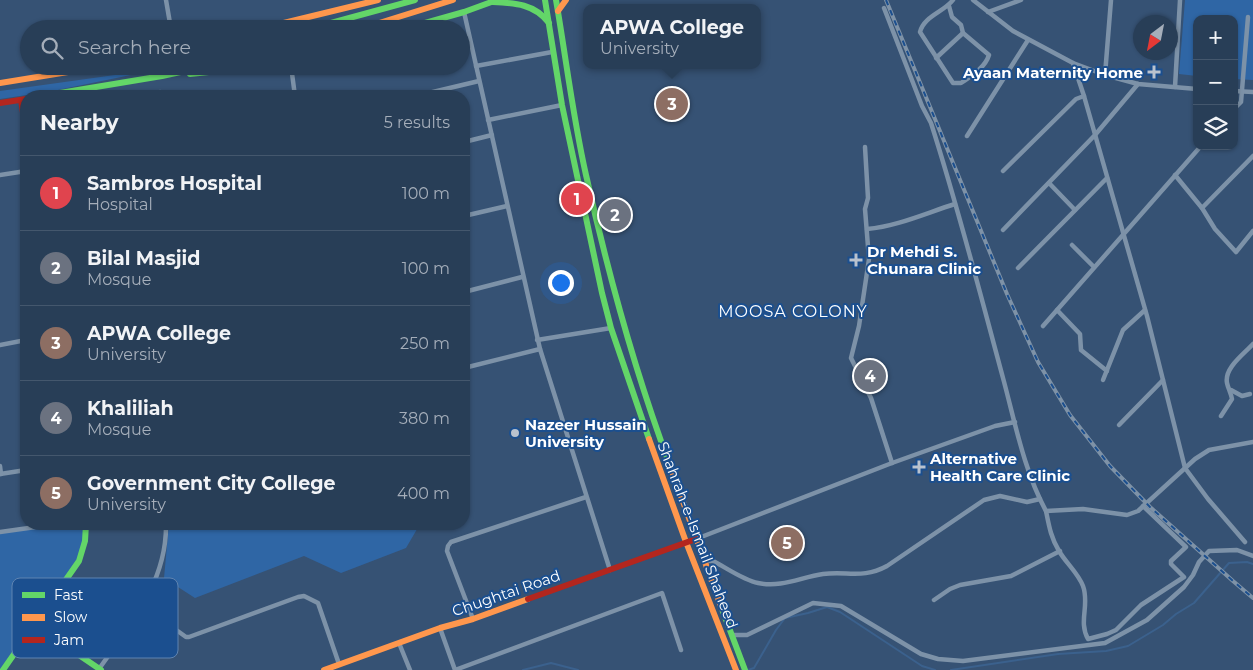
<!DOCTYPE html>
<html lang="en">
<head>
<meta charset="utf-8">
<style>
	:root { --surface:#283e57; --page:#344961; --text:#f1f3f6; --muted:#a5aeba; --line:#44576d; --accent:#e69b98 }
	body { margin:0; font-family:Montserrat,sans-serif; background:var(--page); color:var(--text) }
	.controls { position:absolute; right:15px; top:15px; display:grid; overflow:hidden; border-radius:10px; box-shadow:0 1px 4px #0004 }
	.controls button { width:45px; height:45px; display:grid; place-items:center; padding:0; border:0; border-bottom:1px solid var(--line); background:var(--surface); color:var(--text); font:25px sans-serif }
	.compass { position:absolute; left:1133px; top:15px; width:45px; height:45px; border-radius:50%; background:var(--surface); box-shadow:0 1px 4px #0004; rotate:212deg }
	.you { position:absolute; left:560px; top:282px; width:18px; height:18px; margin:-12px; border:4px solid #fff; border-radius:50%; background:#1a73e8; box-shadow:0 0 0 8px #1a73e833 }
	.badge { display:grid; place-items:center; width:32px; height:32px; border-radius:50%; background:var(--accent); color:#fff; font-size:16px; font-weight:700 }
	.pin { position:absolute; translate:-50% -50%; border:2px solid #fff; box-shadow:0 1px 5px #0006 }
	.popup { position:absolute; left:583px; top:4px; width:178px; height:65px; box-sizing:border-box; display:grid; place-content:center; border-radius:10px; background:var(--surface); filter:drop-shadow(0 1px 4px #0005); font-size:16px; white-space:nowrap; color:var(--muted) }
	.popup b { font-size:19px; color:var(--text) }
	.popup::after { content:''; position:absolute; left:50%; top:100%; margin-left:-10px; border:10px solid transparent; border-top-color:var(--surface) }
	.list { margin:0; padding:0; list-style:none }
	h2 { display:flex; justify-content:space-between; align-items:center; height:65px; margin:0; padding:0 20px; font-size:21px }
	h2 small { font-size:16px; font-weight:400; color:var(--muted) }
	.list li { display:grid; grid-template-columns:32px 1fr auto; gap:15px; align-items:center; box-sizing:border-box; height:75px; padding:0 20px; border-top:1px solid var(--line) }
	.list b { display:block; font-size:19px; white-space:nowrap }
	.list p { margin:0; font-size:16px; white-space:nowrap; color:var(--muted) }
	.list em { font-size:16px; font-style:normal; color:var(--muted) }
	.icon { flex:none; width:28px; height:28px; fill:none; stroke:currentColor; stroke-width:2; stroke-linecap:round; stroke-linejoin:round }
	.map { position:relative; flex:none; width:1253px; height:670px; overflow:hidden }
	.search { position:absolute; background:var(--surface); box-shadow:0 1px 4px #0004; left:20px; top:20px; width:450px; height:55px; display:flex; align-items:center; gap:12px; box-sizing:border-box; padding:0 18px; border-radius:28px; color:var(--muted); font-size:19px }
	.panel { position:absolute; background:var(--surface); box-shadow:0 1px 4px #0004; left:20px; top:90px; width:450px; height:440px; border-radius:20px }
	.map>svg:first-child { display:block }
	.green { fill:#2f66a5 }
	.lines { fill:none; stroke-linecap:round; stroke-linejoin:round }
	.stream { stroke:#3b618d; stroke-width:2 }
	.street { stroke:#7d92a8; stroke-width:4.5 }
	.fast { stroke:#63d668; stroke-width:6 }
	.slow { stroke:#ff974d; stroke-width:6 }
	.jam { stroke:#b3261e; stroke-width:6 }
	.rail-casing { stroke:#7e92a7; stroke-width:4 }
	.rail { stroke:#1b4f8f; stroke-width:2; stroke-dasharray:5.5; stroke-linecap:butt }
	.poi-dot { fill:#b9c2ce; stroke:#1b4f8f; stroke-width:2 }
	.labels { text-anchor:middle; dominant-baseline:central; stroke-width:4; stroke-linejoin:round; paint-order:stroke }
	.poi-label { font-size:15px; font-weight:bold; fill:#fff; stroke:#1b4f8f; text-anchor:start }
	.street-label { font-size:15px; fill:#fff; stroke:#1b4f8f }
	.neighbourhood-label { font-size:16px; letter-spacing:1px; fill:#fff; stroke:#1b4f8f }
	.key { fill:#1b4f8f; stroke:#5f84b1; stroke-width:1 }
	.key-label { font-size:14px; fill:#fff }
</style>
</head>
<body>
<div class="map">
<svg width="1253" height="670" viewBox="0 0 1253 670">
	<rect width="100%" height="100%" fill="#365274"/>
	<g class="green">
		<polygon points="1185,0 1253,0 1253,80 1234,79 1234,19 1197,19 1197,76 1179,74"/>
		<polygon points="165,68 53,91 0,99 0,91"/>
		<polygon points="57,524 86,524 79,561 0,670 0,532"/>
		<polygon points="169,524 420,524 406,548 341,573 304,556 195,598 164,578"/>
	</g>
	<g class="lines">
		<g class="stream">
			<polyline points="523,670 551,663 578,670"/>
			<polyline points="748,670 754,668 776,630 785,618 808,613 827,607 840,612 922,666 935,670"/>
			<polyline points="951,670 1058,654 1106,651 1128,646 1163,625 1176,614 1194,603 1229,563 1247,562 1253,564"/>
		</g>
		<g class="street">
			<polyline points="166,0 171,29"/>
			<polyline points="973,0 1013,31 1073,63 1105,75 1138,84 1197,89"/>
			<path d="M949,6L952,17L961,25L963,33L989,55C985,68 971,76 961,83H953L920,32C924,16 944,12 953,0"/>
			<path d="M884,8L922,106L931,123C958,207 980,293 1003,378C1015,422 1024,471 1046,511L1083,509L1127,515L1138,511L1195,459L1209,450L1253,442"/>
			<polyline points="464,12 540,349 610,570"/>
			<polyline points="988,12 1021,0"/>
			<polyline points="936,58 963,33"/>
			<polyline points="291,66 295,96"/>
			<polyline points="476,66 552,52"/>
			<polyline points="1105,75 1111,0"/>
			<polyline points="1175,87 1180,0"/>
			<polyline points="1234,91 1253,92"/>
			<polyline points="160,92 160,96"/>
			<polyline points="416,96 479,81"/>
			<polyline points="1084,96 1147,316 1185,468 1208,499 1245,542"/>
			<polyline points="1234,109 1241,102 1248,17"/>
			<polyline points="488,120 562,105"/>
			<polyline points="967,136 1028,40"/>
			<polyline points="464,142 492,135"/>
			<polyline points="865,147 868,198 865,209 869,259 859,326 851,358 871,398 892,463"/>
			<polyline points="1003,171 1076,99 1084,96 1073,63"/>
			<polyline points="0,175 26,171"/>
			<polyline points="1175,175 1202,208 1215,229 1236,252 1253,231"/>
			<polyline points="1049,183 1075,210"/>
			<polyline points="1202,208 1253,156"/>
			<polyline points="464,216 507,206"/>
			<path d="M867,229C898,226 926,213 955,204"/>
			<polyline points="1003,230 1095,135 1138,84"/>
			<polyline points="1072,245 1094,267"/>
			<polyline points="1018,268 1107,178"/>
			<polyline points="464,292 522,277"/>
			<polyline points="1057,310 1080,334 1081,350 1107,371"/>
			<polyline points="1043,326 1201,146"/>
			<polyline points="537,340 611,328"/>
			<polyline points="0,345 26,340"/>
			<polyline points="464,368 540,349"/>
			<polyline points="1103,380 1123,330 1145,310"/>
			<polyline points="1231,390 1242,396 1250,394"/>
			<path d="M1221,416L1232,399C1231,393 1228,388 1227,383C1224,368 1244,354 1253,344"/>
			<polyline points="1119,425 1163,380"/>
			<polyline points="0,466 1,474"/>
			<polyline points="0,474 26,470"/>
			<path d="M1046,511C1049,526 1051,538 1059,551C1066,563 1078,573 1083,586C1090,605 1078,621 1088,639L1107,634L1116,630L1141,605L1184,577L1171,564V561L1186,547L1143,506"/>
			<polyline points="0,532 57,524"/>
			<polyline points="696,539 892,463 995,426 1015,422"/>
			<path d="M705,561H713C727,568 743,580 758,583C782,588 801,577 823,574C848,571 863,579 887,566L984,500L1000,496L1027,502L1040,499"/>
			<polyline points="934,600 950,589 960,585 1011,576 1060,551"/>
			<polyline points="143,606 186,637 189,637 298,597 304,596 318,603 339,664"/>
			<polyline points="473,619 447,551 448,546 451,542 586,497"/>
			<polyline points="440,628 455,670 662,593 681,650"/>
			<polyline points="732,635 747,635 813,603 841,606 921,654 938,659 963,661 1105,643 1147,620 1184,587 1193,575 1199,562 1209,551 1237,550 1253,556"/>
			<polyline points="399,643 410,670"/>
			<path d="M99,669C130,625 167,582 166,524"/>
		</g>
		<g class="fast">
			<polyline points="545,0 562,105 602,293 611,328 649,439"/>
			<path d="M556,0C566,58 573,118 586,175C608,273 634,369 669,463"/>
			<path d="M493,2C515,3 535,4 549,23"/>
			<polyline points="309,29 415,0"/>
			<polyline points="404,29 464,12 497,0"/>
			<polyline points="190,74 265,66"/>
			<polyline points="42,96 162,76 208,66"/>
			<polyline points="722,609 745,670"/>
			<polyline points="35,625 101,670"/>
			<polyline points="3,670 79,561 85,541 86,524"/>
		</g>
		<g class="slow">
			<polyline points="558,11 566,0"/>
			<polyline points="259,29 378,0"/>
			<polyline points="360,29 453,0"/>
			<polyline points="0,83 105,66"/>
			<polyline points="649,439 686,542 736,670"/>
			<polyline points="669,463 722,609"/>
			<polyline points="324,670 440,628 473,619 528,599"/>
		</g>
		<g class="jam">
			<polyline points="21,100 26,132"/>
			<polyline points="0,103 26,99"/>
			<polyline points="528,599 696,539"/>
		</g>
		<defs>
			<polyline id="rail" points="886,0 1007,294 1038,362 1070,415 1110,466 1150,507 1233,581 1253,598"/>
		</defs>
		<use href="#rail" class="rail-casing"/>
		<use href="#rail" class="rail"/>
	</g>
	<g class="poi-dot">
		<path d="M1151.5 64.5h5v5h5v5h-5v5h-5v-5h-5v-5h5z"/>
		<path d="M853.5 252.5h5v5h5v5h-5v5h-5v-5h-5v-5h5z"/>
		<circle cx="515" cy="433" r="5"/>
		<path d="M916.5 459.5h5v5h5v5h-5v5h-5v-5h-5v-5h5z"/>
	</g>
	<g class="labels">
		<g class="poi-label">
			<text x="1143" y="72" text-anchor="end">Ayaan Maternity Home</text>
			<text x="867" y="251">Dr Mehdi S.<tspan x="867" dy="17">Chunara Clinic</tspan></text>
			<text x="525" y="424">Nazeer Hussain<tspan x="525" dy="17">University</tspan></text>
			<text x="930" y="458">Alternative<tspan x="930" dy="17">Health Care Clinic</tspan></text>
		</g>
		<g class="street-label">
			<text transform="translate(698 535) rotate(69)">Shahrah-e-Ismail Shaheed</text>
			<text transform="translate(506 593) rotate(-19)">Chughtai Road</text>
		</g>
		<g class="neighbourhood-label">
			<text x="793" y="311">MOOSA COLONY</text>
		</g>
	</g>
	<rect x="12" y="578" width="166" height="80" rx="8" class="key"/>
	<rect x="22" y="592" width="23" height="6" fill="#63d668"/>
	<rect x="22" y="614" width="23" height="7" fill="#ff974d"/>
	<rect x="22" y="637" width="23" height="6" fill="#b3261e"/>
	<g class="key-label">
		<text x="54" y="600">Fast</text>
		<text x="54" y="622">Slow</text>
		<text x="54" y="645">Jam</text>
	</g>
</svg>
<div class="controls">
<button>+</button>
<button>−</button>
<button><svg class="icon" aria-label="layers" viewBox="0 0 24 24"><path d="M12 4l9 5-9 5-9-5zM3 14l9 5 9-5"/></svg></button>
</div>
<svg class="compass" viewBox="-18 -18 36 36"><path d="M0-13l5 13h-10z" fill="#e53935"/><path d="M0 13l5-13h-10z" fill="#a5aeba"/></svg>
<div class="you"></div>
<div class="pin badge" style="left:577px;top:199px;background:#e0444e">1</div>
<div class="pin badge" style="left:615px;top:215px;background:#6b7280">2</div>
<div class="pin badge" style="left:672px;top:104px;background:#8d6e63">3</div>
<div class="popup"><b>APWA College</b>University</div>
<div class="pin badge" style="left:870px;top:376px;background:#6b7280">4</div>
<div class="pin badge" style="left:787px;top:543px;background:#8d6e63">5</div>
<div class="search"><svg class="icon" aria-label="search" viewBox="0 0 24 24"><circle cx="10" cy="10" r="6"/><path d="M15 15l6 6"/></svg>Search here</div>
<section class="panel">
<h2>Nearby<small>5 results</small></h2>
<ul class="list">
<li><span class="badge" style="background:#e0444e">1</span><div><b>Sambros Hospital</b><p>Hospital</p></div><em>100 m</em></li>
<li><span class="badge" style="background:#6b7280">2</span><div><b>Bilal Masjid</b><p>Mosque</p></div><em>100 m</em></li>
<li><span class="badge" style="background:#8d6e63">3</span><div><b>APWA College</b><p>University</p></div><em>250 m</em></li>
<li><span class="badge" style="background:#6b7280">4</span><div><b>Khaliliah</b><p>Mosque</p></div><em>380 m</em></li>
<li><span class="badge" style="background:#8d6e63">5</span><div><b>Government City College</b><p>University</p></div><em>400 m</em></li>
</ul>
</section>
</div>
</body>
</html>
